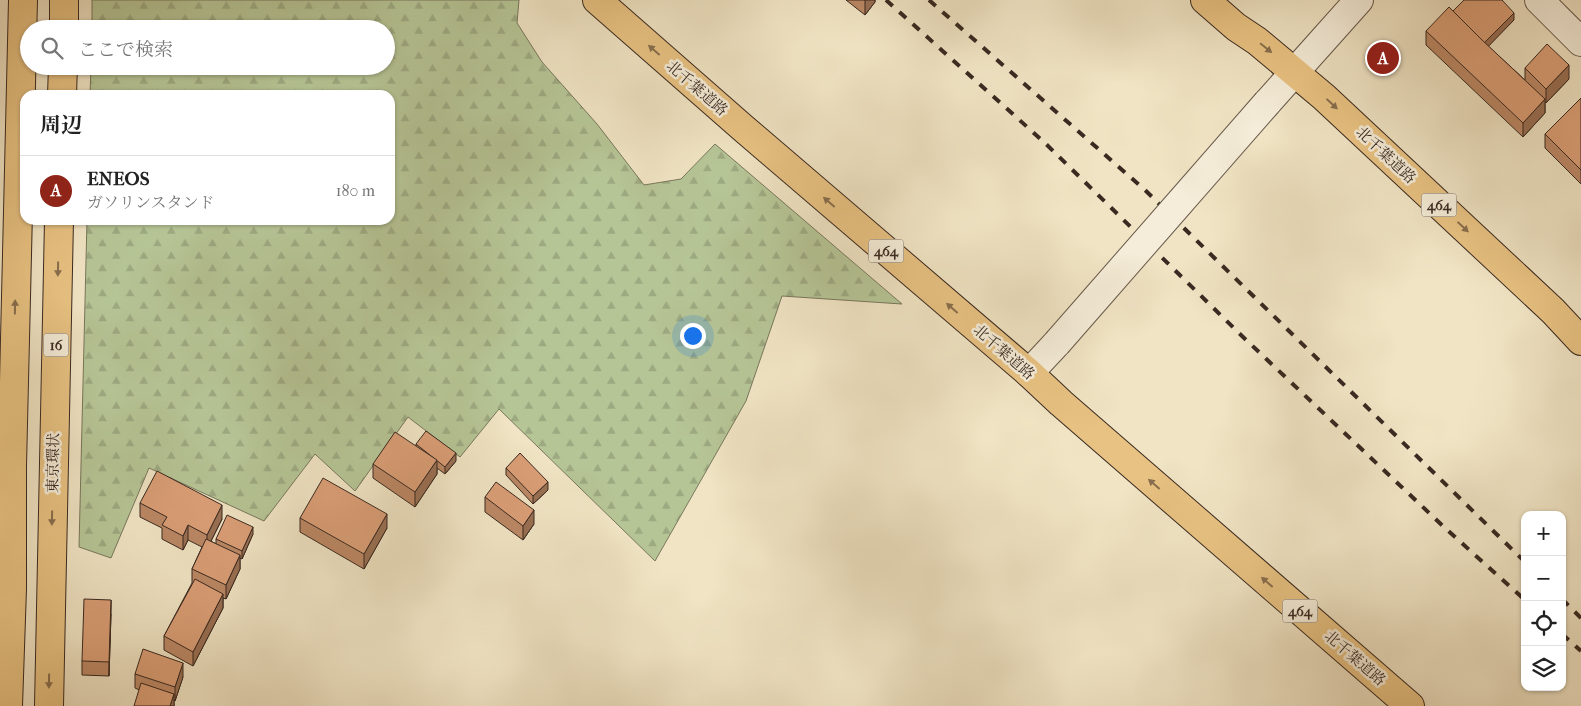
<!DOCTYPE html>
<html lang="ja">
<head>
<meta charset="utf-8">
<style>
	:root { --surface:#fff; --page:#f6f6f6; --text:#222; --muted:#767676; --line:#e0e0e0; --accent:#8f2418 }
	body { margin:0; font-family:"IM FELL French Canon","Noto Serif JP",serif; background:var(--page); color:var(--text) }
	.controls { position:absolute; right:15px; bottom:15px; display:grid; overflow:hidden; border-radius:10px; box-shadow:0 1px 4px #0004 }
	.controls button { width:45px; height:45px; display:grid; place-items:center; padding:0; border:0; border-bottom:1px solid var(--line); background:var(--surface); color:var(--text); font:25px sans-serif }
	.you { position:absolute; left:692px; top:335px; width:18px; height:18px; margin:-12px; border:4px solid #fff; border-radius:50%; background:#1a73e8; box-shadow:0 0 0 8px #1a73e833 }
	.badge { display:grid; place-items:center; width:32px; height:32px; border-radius:50%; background:var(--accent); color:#fff; font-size:16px; font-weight:700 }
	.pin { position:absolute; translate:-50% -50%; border:2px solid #fff; box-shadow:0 1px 5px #0006 }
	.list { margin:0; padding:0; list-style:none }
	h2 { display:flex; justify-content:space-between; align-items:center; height:65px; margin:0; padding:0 20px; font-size:21px }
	h2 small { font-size:16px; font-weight:400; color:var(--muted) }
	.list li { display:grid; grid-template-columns:32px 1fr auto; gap:15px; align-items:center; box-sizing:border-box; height:70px; padding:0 20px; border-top:1px solid var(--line) }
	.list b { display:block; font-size:19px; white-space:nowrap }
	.list p { margin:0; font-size:16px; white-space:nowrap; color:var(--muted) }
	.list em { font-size:16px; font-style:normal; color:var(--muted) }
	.icon { flex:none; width:28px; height:28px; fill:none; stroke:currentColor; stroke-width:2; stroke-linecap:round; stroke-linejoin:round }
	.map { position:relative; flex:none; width:1581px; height:706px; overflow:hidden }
	.search { position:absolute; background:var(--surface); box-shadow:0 1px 4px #0004; left:20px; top:20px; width:375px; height:55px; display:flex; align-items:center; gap:12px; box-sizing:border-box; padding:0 18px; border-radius:28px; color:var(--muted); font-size:19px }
	.panel { position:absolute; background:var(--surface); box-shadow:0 1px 4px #0004; left:20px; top:90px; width:375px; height:135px; border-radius:15px }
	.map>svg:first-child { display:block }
	.forest { fill:url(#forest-firs); stroke:#78775c }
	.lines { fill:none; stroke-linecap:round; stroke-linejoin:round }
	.tertiary-casing { stroke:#67584a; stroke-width:30 }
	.trunk-casing { stroke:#392921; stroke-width:30 }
	.tertiary { stroke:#f5edd9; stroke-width:28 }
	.trunk { stroke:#e8c282; stroke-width:28 }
	.rail { stroke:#392921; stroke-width:4; stroke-dasharray:9 9; stroke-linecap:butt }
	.tertiary-bridge-casing { stroke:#67584a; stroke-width:30; stroke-linecap:butt }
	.tertiary-bridge { stroke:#f5edd9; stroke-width:28 }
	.wall { fill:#bb8865; stroke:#392921 }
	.shaded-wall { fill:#996f53; stroke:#392921 }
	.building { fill:#da9e76; stroke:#392921 }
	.oneway { fill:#886e4d }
	.labels { text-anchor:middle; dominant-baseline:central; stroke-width:5; stroke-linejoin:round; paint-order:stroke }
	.shield { fill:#f5edd9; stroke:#716458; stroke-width:1 }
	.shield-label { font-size:14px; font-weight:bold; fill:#392921 }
	.street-label { font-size:15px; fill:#392921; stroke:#f5edd9 }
</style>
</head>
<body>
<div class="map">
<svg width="1581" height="706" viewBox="0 0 1581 706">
	<defs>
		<pattern id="forest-firs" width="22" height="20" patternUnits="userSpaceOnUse" patternTransform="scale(1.25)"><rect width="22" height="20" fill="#b6c596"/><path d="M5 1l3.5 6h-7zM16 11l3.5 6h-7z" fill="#9da981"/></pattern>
	</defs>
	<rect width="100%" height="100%" fill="#f0e4c4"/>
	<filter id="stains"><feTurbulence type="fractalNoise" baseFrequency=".004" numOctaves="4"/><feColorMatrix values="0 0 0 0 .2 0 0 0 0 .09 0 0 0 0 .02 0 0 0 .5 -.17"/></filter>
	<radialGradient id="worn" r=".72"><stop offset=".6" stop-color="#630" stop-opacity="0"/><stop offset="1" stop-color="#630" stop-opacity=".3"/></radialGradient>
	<polygon class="forest" points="92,0 519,0 517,23 542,62 597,124 644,185 681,179 715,144 902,304 782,296 746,401 655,561 499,409 460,457 408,417 355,491 315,454 264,521 149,468 111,558 79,547 87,220 390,220 390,95 90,95 91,66 386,66 386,29 92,29"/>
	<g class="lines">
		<defs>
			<g id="tertiary">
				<polyline points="1539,0 1581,42"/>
				<polyline points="1267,103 1359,0"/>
				<polyline points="1029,373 1057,343"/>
			</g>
			<g id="trunk">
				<polyline points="597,0 743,128 1029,373 1061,403 1410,706"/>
				<polyline points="1205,0 1236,27 1257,41 1324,97 1553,311 1581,341"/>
				<polyline points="64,29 64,0"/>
				<polyline points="62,95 63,66"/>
				<polyline points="8,706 12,589 12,466 23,0"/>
				<polyline points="49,706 59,220"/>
			</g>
		</defs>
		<use href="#tertiary" class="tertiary-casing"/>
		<use href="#trunk" class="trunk-casing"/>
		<use href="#tertiary" class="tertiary"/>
		<use href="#trunk" class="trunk"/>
		<g class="rail">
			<polyline points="886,0 1045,143 1242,336 1445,528 1525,600"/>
			<polyline points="929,0 1145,190 1525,562"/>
			<polyline points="1562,599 1581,618"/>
			<polyline points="1562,634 1581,651"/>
		</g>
		<defs>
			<polyline id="tertiary-bridge" points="1057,343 1267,103"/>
		</defs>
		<use href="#tertiary-bridge" class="tertiary-bridge-casing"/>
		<use href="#tertiary-bridge" class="tertiary-bridge"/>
	</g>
	<g class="wall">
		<polygon points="846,0 875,0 875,2 865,15"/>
		<polygon points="1453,11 1514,20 1488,46 1525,80 1525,68 1569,79 1546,103 1545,102 1545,113 1523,137 1426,45 1426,31"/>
		<polygon points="1581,98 1581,184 1545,148 1545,134"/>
		<polygon points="416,444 456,461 445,474 437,468 437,474 415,507 373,478 373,464 416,446"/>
		<polygon points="506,468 548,490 533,504 506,475"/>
		<polygon points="485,497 534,524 523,540 485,512"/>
		<polygon points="140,503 222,519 211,541 216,544 216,539 253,534 242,559 240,558 240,569 226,599 223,598 223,608 193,666 164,650 164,636 192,583 192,569 202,547 188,540 183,550 162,539 162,528 140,517"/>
		<polygon points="300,518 387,528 364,569 300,532"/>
		<polygon points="111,614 109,676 82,675 82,661"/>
		<polygon points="135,674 183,677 175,701 174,701 174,706 135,688"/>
	</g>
	<g class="shaded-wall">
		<polygon points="865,0 875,0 875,2 865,15"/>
		<polygon points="1514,13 1514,20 1481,54 1481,46"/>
		<polygon points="1569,65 1569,79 1546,103 1546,89"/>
		<polygon points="1545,99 1545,113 1523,137 1523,123"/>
		<polygon points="456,453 456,461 445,474 445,467"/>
		<polygon points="437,460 437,474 415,507 415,492"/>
		<polygon points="548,482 548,490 533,504 533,496"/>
		<polygon points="222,505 222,519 207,549 207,535"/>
		<polygon points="534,510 534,524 523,540 523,526"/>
		<polygon points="387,514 387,528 364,569 364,554"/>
		<polygon points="188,525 188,540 183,550 183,536"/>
		<polygon points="253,527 253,534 242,559 242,551"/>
		<polygon points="240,555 240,569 226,599 226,585"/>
		<polygon points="223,594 223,608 193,666 193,652"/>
		<polygon points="111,600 111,614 109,676 109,662"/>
		<polygon points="183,663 183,677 175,701 175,687"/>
		<polygon points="174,694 174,706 170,706"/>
	</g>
	<g class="building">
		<polygon points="1464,0 1502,0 1514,13 1484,43 1453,11"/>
		<polygon points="1449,7 1481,39 1545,99 1523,123 1426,31"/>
		<polygon points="1547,44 1569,65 1546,89 1525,68"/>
		<polygon points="1581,98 1581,170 1545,134"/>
		<polygon points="426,431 456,453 445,467 416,444"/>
		<polygon points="395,432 437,460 415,492 373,464"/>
		<polygon points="520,453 548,482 533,496 506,468"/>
		<polygon points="157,471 222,505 207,535 188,525 183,536 162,525 167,517 140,503"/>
		<polygon points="323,478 387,514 364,554 300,518"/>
		<polygon points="496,482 534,510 523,526 485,497"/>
		<polygon points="227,515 253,527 242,551 216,539"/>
		<polygon points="206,539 240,555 226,585 192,569"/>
		<polygon points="195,579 223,594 193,652 164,636"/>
		<polygon points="84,599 111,600 109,662 82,661"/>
		<polygon points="143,649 183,663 175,687 135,674"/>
		<polygon points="141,683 174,694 170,706 134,706"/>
	</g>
	<defs><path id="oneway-solid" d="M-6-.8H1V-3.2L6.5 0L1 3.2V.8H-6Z" transform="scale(1.25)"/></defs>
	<g class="oneway">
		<use href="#oneway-solid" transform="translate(1266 48) rotate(39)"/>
		<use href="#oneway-solid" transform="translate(654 50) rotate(-139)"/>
		<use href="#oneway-solid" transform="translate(1332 104) rotate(43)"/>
		<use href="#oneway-solid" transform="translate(829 202) rotate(-139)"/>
		<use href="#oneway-solid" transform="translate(1463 227) rotate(43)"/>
		<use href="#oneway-solid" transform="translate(58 269) rotate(91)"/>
		<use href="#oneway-solid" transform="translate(15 307) rotate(-89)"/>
		<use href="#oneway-solid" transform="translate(952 308) rotate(-139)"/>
		<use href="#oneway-solid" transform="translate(1154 484) rotate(-139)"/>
		<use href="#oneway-solid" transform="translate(52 518) rotate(91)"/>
		<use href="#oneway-solid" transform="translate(1267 582) rotate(-139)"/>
		<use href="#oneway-solid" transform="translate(49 681) rotate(91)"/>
	</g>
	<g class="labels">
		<g class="shield">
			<rect x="1421.5" y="193.5" width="35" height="23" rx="4"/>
			<rect x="868.5" y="239.5" width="35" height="23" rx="4"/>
			<rect x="43.5" y="333.5" width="25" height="23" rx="4"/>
			<rect x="1282.5" y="599.5" width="35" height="23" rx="4"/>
		</g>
		<g class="shield-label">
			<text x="1439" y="205">464</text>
			<text x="886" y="251">464</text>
			<text x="56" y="345">16</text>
			<text x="1300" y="611">464</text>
		</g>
		<g class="street-label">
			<text transform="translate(697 88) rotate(41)">北千葉道路</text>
			<text transform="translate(1386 155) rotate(43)">北千葉道路</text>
			<text transform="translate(1004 352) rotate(41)">北千葉道路</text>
			<text transform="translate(53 463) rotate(-89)">東京環状</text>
			<text transform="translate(1355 658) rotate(41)">北千葉道路</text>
		</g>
	</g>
	<rect width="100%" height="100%" filter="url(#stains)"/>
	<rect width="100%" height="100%" fill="url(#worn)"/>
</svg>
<div class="controls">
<button>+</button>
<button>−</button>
<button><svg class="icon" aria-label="locate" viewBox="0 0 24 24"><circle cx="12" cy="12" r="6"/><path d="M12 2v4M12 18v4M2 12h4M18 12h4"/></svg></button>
<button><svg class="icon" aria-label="layers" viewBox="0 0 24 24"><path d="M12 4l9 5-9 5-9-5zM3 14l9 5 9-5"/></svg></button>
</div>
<div class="you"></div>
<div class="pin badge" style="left:1383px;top:58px">A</div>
<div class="search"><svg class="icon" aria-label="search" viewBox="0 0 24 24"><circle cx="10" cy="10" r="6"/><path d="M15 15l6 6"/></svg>ここで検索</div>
<section class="panel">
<h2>周辺<small></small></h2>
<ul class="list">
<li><span class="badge">A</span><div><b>ENEOS</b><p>ガソリンスタンド</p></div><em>180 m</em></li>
</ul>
</section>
</div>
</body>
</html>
